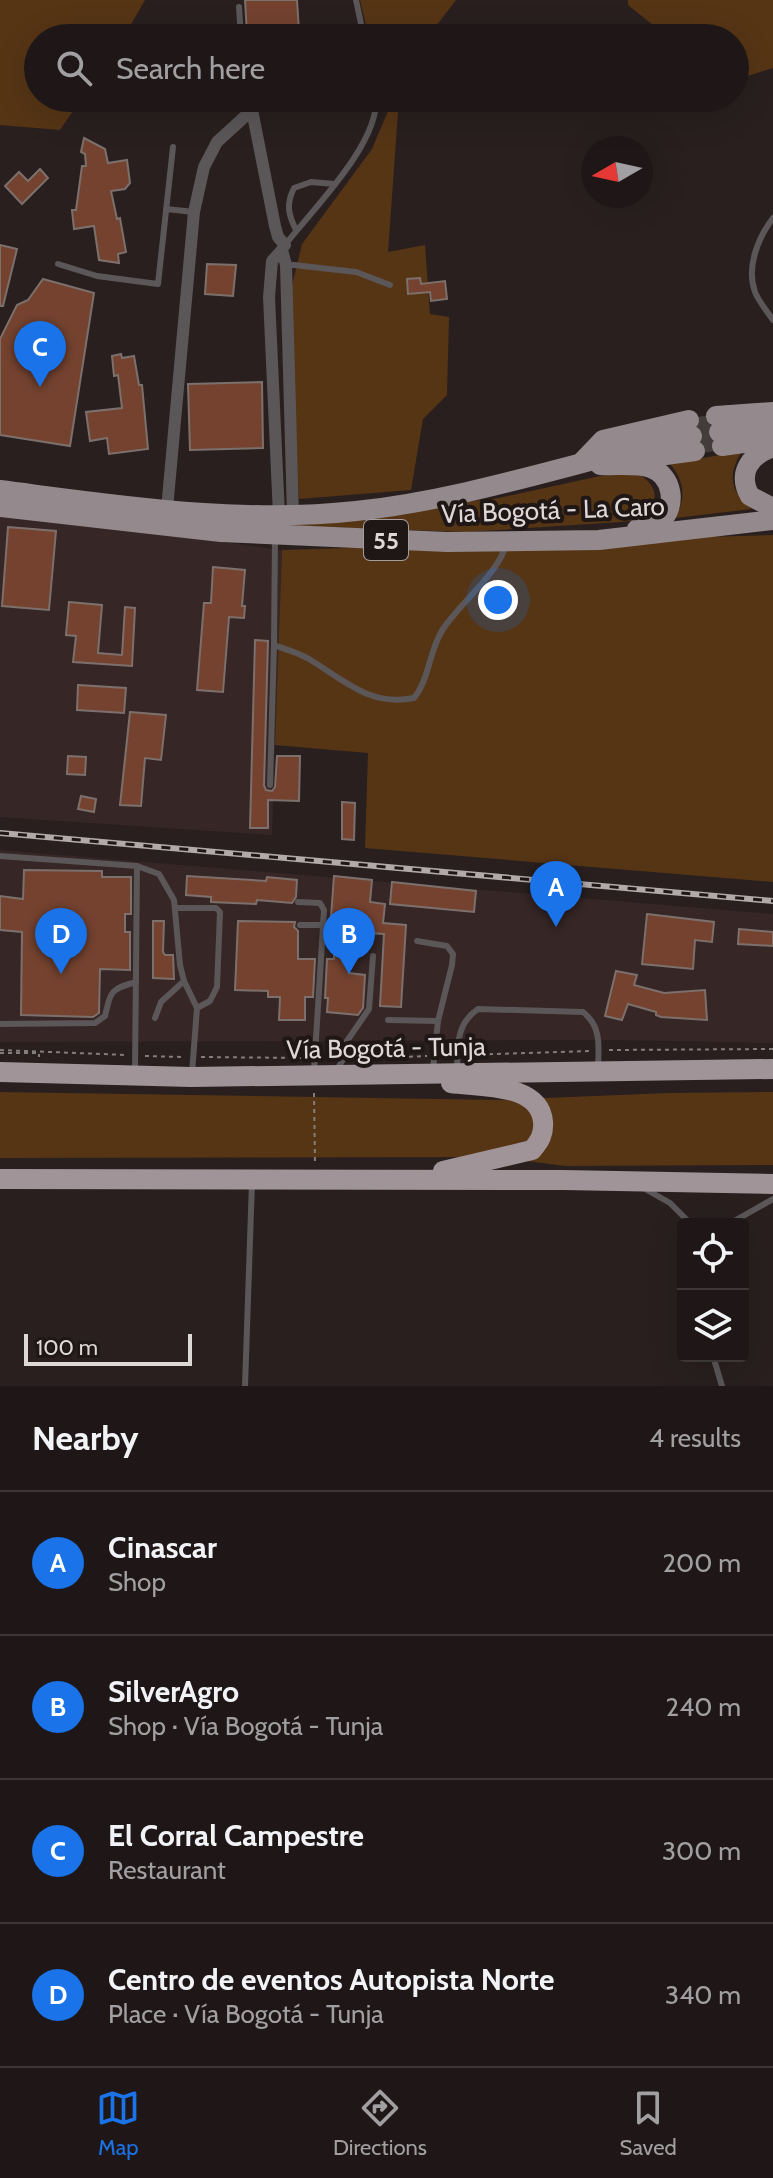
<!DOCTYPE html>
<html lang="en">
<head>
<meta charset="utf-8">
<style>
	:root { --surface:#1f1717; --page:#272020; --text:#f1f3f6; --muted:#a19fa1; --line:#3c3636; --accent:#1a73e8 }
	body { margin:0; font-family:Cabin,sans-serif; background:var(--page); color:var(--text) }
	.controls { position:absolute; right:24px; bottom:24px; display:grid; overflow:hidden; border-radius:8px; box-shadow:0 8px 32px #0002 }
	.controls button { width:72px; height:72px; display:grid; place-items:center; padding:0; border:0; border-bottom:2px solid var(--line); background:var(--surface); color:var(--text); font:40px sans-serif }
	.compass { position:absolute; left:581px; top:136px; width:72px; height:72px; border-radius:50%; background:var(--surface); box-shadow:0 8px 32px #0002; rotate:261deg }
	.scale { position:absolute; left:24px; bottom:20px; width:168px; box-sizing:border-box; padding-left:8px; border:4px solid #ded7d7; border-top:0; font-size:22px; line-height:28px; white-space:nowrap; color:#ded7d7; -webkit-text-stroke:6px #1f1616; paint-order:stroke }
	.you { position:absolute; left:498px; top:600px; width:28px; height:28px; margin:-20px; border:6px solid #fff; border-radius:50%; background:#1a73e8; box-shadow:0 0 0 12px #1a73e833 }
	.badge { display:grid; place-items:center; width:52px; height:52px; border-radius:50%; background:var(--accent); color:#fff; font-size:26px; font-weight:700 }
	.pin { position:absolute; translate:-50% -66px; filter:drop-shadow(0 2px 4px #0008) }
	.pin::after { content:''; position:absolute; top:42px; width:28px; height:24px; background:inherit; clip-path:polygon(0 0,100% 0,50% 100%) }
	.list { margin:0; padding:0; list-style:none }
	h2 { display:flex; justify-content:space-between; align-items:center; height:104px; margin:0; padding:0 32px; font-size:34px }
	h2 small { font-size:26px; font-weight:400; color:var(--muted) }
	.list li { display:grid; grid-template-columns:52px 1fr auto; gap:24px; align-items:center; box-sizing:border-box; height:144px; padding:0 32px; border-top:2px solid var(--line) }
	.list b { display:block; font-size:30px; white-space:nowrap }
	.list p { margin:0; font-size:26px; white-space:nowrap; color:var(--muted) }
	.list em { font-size:26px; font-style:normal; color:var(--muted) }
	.icon { flex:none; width:44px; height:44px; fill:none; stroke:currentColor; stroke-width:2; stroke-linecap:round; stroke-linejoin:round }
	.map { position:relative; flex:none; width:773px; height:1386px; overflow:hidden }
	.search { position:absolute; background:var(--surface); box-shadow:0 8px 32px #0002; left:24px; right:24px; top:24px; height:88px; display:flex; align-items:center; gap:20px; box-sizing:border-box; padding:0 28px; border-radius:44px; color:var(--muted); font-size:30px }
	.sheet { height:680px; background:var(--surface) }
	nav { display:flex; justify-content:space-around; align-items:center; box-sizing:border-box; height:112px; border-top:2px solid var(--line); background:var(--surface); font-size:22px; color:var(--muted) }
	nav a { display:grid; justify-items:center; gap:4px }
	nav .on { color:var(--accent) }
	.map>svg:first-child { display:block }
	.built { fill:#362626 }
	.green { fill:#563515 }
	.building { fill:#74422f; stroke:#7b706c; stroke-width:2 }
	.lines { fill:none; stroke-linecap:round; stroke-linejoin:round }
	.primary-tunnel { stroke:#443b3b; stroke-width:20; stroke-dasharray:20 10; stroke-linecap:butt }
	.path { stroke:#857c7c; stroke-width:2; stroke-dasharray:4 4; stroke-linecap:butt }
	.service { stroke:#5b5658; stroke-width:6 }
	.minor { stroke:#5b5658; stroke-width:12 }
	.primary { stroke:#948a8d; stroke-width:20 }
	.trunk { stroke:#a09498; stroke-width:20 }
	.rail-casing { stroke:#b2aaaa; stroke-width:6 }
	.rail { stroke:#1f1616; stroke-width:3; stroke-dasharray:9; stroke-linecap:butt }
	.labels { text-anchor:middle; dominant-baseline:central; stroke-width:8; stroke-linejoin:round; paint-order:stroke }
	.shield { fill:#1f1616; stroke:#a59d9d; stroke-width:2 }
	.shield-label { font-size:24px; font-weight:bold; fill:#ded7d7 }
	.street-label { font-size:26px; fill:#ded7d7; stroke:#1f1616 }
</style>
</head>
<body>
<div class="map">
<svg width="773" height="1386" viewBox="0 0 773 1386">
	<rect width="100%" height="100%" fill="#291f1f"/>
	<g class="built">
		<polygon points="0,517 169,535 282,550 272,835 0,817"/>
		<polygon points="0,850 773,914 773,1043 608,1040 0,1042"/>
	</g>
	<g class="green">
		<polygon points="0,0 145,0 123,38 38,38 38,98 82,98 60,130 0,125"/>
		<polygon points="360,0 456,0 427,38 369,38"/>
		<polygon points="628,0 773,0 773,68 735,80 735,38 669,38 628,5"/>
		<polygon points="384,98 399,98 388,252 425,245 430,314 449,317 447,395 423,419 411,490 299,499 290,294 302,244 372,149 388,111"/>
		<path d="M742,451C727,475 730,492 752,509L675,518C686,499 685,481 670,464Z"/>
		<path d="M636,472C657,485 661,498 644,519L621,522L467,532L297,526L298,522L499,498L600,476Z"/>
		<polygon points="773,535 773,882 365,848 368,753 275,745 282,550"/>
		<polygon points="0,1092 498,1100 669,1093 773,1092 773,1165 565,1166 497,1157 0,1158"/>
	</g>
	<g class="building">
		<polygon points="245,0 297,0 299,31 247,35"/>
		<polygon points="84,138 105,149 108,163 127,160 130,183 125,189 111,191 117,219 120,218 126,252 118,254 119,263 99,260 94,226 74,229 72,210 76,210 82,166 86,166 85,154 81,152"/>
		<polygon points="40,169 48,178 22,204 5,186 19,172 28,181"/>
		<polygon points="0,245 17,249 3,306 0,306"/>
		<polygon points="207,264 236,265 233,296 205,294"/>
		<polygon points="420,278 421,284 445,281 447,299 431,301 430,292 408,294 407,279"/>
		<polygon points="43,279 94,293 70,446 0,435 0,339 17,305 28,300"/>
		<polygon points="121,354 122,358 134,356 139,385 142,385 148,449 109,454 107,438 90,441 86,412 122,408 118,375 114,376 112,356"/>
		<polygon points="262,382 263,448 190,450 188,384"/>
		<polygon points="8,527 56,531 49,610 2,606"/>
		<polygon points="213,567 245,570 242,606 245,606 244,618 229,617 223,692 197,690 204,603 211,603"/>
		<polygon points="69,602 102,605 98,653 122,655 125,607 135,608 132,666 73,662 76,636 66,635"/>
		<polygon points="255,640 268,641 264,785 266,790 272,791 275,787 277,756 300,756 299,801 268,800 268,828 250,828"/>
		<polygon points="78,685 126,688 124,713 77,710"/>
		<polygon points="130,712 166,715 161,760 145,758 141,806 120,805"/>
		<polygon points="68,756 86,757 85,775 67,774"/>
		<polygon points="81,796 96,799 94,812 78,809"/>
		<polygon points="342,802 355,803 354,840 342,839"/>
		<polygon points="24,870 102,871 102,877 131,877 131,914 125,914 125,932 130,932 130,970 100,969 99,1013 93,1017 21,1015 22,932 0,930 0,896 23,899"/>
		<polygon points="187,876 266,881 267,877 297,880 296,897 292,903 257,900 256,904 211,902 211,897 186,895"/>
		<polygon points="334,876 372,880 370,902 385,904 383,923 406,925 401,1007 380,1006 384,934 350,932 349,973 365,975 363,1008 358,1015 327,1012 328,998 325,998 327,959 334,959 334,931 330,931"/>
		<polygon points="392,882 476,891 474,912 390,904"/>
		<polygon points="647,914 714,922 712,942 695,940 693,969 642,964"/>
		<polygon points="153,921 164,921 163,952 165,955 173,955 174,979 153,978"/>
		<polygon points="238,921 295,922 294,927 298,931 298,959 315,959 313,997 305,997 305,1020 279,1020 280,997 268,997 268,991 235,990"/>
		<polygon points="739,929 773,932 773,946 738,944"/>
		<polygon points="616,971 637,975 634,985 664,993 705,990 707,1020 661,1017 656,1015 656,1012 628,1004 622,1020 605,1016"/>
	</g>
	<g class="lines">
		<g class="primary-tunnel">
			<polyline points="691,428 718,424"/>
			<polyline points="694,444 721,440"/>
		</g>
		<g class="path">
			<polyline points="0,1050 127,1055"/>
			<polyline points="609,1050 773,1049"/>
			<polyline points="0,1053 39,1053 39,1057"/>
			<polyline points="465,1055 590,1051"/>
			<polyline points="145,1056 183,1057"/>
			<polyline points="201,1057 307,1058"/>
			<polyline points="401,1057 427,1056"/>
			<polyline points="314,1093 315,1162"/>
		</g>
		<g class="service">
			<polyline points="356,0 364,38"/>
			<polyline points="239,7 241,38"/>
			<polyline points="166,209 194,212"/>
			<path d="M773,218C758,238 746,267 755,292C759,302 767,311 773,320"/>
			<path d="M296,230C288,214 286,204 294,188L311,182L335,184"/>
			<path d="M285,245C313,209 379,144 376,98"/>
			<polyline points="58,264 97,276 158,284 173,147"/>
			<polyline points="285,264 356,272 390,285"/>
			<path d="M275,537L274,645C285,649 299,653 309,659C344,680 370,707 414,698C430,678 429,650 443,629C460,603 500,572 506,544"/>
			<polyline points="270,785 274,645"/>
			<polyline points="0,856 137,866 135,1072"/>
			<polyline points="137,866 159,874 174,900 180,965 184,981 197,1008 192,1073"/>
			<polyline points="298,902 320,903 324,910 314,1071"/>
			<polyline points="175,908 216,908 220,912 217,987 210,1001 197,1008"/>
			<polyline points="300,925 323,925"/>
			<polyline points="417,941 447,946 453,954 452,965 438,1021 433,1069"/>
			<polyline points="155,1018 161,1002 184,981"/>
			<polyline points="388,1020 438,1021"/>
			<path d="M0,1024L95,1023L105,1016C111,990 111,989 136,982"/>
			<path d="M457,1069C458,1045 456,1024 478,1009L583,1012C601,1026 599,1045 598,1067"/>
			<polyline points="336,1071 344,1058 347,1041 369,1009 373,956"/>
			<polyline points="647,1190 670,1203 691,1224"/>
			<polyline points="729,1224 773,1199"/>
			<polyline points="713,1356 722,1386"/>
			<polyline points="245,1386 252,1182"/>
		</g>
		<g class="minor">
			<polyline points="252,110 275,226 278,237 285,245"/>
			<polyline points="282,250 286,265 293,515"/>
			<polyline points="167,509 194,212 204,167 217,142 252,110"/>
			<polyline points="279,515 269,297 272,261 282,250"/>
		</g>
		<g class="primary">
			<polyline points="716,416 773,412"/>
			<polyline points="719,432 773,429"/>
			<polyline points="722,446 765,440"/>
			<path d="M773,447C750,455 737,473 750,496L773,508"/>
			<polyline points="636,459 695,451"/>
			<polyline points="581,463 603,440 689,420"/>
			<path d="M600,465C615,466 637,463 651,468C673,476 677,506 661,521C655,527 645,527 637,529"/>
			<path d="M0,490C117,505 238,524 356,511C470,499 580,460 692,436"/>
			<polyline points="0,507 221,532 447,542 599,540 773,520"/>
		</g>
		<g class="trunk">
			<polyline points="0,1072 191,1077 773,1069"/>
			<path d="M443,1171L532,1150C540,1141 544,1134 543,1122C540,1083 480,1087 451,1083"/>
			<polyline points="0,1179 563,1180 773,1184"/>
		</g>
		<defs>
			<polyline id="rail" points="0,833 773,901"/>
		</defs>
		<use href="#rail" class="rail-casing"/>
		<use href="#rail" class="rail"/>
	</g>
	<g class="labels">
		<rect class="shield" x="364" y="520" width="44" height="40" rx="6"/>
		<g class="shield-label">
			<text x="386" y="540">55</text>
		</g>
		<g class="street-label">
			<text transform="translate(553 510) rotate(-2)">Vía Bogotá - La Caro</text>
			<text transform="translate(386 1048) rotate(-1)">Vía Bogotá - Tunja</text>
		</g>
	</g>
</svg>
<div class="controls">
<button><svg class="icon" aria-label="locate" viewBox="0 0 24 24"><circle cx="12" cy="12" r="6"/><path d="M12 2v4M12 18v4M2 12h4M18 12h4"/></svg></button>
<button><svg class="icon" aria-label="layers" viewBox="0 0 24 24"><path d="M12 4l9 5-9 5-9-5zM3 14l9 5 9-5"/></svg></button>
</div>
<svg class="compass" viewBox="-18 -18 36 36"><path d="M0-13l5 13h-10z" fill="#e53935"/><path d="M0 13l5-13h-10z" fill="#a19fa1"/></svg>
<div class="scale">100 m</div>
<div class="you"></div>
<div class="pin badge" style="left:556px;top:927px">A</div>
<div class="pin badge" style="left:349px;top:974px">B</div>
<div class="pin badge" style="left:40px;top:387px">C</div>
<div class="pin badge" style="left:61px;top:974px">D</div>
<div class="search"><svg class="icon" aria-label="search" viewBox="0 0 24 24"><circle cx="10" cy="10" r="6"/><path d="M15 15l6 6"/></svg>Search here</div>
</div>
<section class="sheet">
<h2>Nearby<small>4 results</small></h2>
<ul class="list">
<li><span class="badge">A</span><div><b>Cinascar</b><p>Shop</p></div><em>200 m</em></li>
<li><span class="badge">B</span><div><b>SilverAgro</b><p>Shop · Vía Bogotá - Tunja</p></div><em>240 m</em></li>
<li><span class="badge">C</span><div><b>El Corral Campestre</b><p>Restaurant</p></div><em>300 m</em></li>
<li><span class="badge">D</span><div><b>Centro de eventos Autopista Norte</b><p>Place · Vía Bogotá - Tunja</p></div><em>340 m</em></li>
</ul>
</section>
<nav>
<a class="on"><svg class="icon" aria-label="map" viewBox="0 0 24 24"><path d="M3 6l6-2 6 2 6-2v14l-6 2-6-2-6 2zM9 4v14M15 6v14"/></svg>Map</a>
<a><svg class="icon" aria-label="directions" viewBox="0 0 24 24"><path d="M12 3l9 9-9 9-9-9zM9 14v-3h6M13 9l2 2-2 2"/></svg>Directions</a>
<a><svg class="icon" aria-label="saved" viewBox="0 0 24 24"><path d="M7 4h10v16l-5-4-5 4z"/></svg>Saved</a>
</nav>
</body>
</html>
